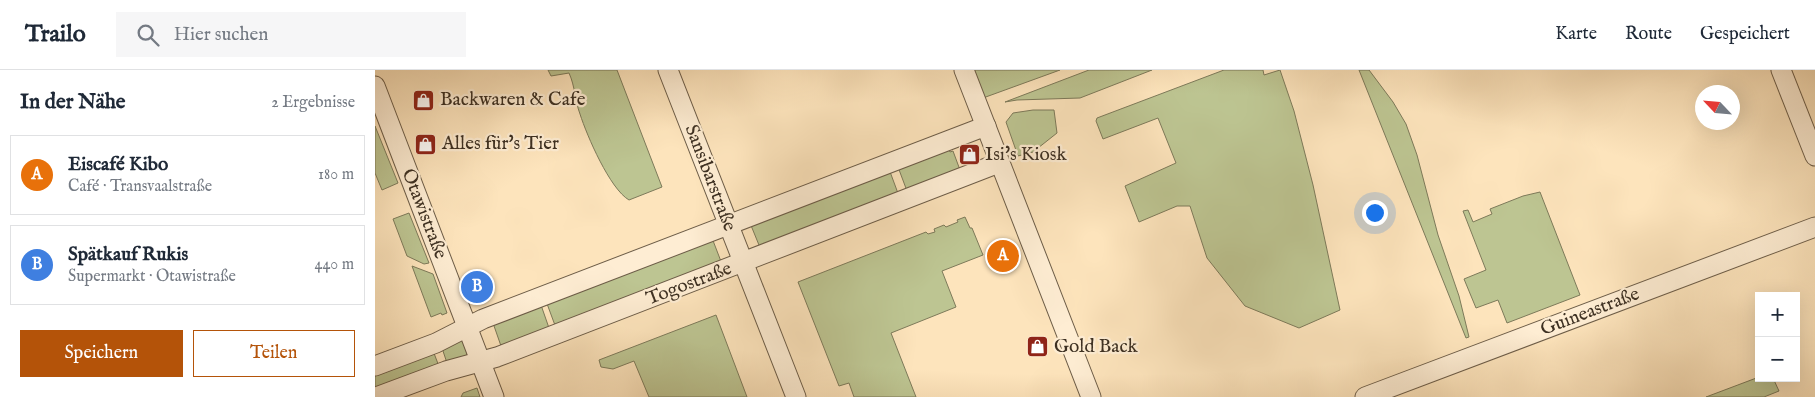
<!DOCTYPE html>
<html lang="de">
<head>
<meta charset="utf-8">
<style>
	:root { --surface:#fff; --page:#f6f6f7; --text:#1f2937; --muted:#747a83; --line:#e0e1e3; --accent:#b45309 }
	body { margin:0; font-family:"IM FELL English",serif; background:var(--page); color:var(--text) }
	.controls { position:absolute; right:15px; bottom:15px; display:grid; overflow:hidden; border-radius:0px; box-shadow:0 5px 20px #0002 }
	.controls button { width:45px; height:45px; display:grid; place-items:center; padding:0; border:0; border-bottom:1px solid var(--line); background:var(--surface); color:var(--text); font:25px sans-serif }
	.compass { position:absolute; left:1320px; top:15px; width:45px; height:45px; border-radius:50%; background:var(--surface); box-shadow:0 5px 20px #0002; rotate:296deg }
	.you { position:absolute; left:999px; top:142px; width:18px; height:18px; margin:-12px; border:4px solid #fff; border-radius:50%; background:#1a73e8; box-shadow:0 0 0 8px #1a73e833 }
	.badge { display:grid; place-items:center; width:32px; height:32px; border-radius:50%; background:var(--accent); color:#fff; font-size:16px; font-weight:700 }
	.pin { position:absolute; translate:-50% -50%; border:2px solid #fff; box-shadow:0 1px 5px #0006 }
	.list { margin:0; padding:0; list-style:none }
	h2 { display:flex; justify-content:space-between; align-items:center; height:65px; margin:0; padding:0 20px; font-size:21px }
	h2 small { font-size:16px; font-weight:400; color:var(--muted) }
	.list li { display:grid; grid-template-columns:32px 1fr auto; gap:15px; align-items:center; box-sizing:border-box; height:80px; margin:0 10px 10px; padding:0 10px; border:1px solid var(--line); border-radius:0px }
	.list b { display:block; font-size:19px; white-space:nowrap }
	.list p { margin:0; font-size:16px; white-space:nowrap; color:var(--muted) }
	.list em { font-size:16px; font-style:normal; color:var(--muted) }
	.actions { display:flex; gap:10px; padding:15px 20px }
	.actions a { flex:1; padding:11px 0; border:1px solid var(--accent); border-radius:0px; text-align:center; font-size:18px; color:var(--accent) }
	.actions .main { background:var(--accent); color:#fff }
	.icon { flex:none; width:28px; height:28px; fill:none; stroke:currentColor; stroke-width:2; stroke-linecap:round; stroke-linejoin:round }
	.map { position:relative; flex:none; width:1440px; height:327px; overflow:hidden }
	header { display:flex; align-items:center; gap:30px; box-sizing:border-box; height:70px; padding:0 25px; background:var(--surface); border-bottom:1px solid var(--line) }
	header strong { font-size:24px }
	nav { display:flex; gap:28px; margin-inline-start:auto; font-size:18px }
	.search { width:350px; height:45px; background:var(--page); display:flex; align-items:center; gap:12px; box-sizing:border-box; padding:0 18px; border-radius:0px; color:var(--muted); font-size:19px }
	main { display:flex }
	aside { flex:1; background:var(--surface) }
	.map>svg:first-child { display:block }
	.green { fill:#bdc592; stroke:#7d7a5a }
	.lines { fill:none; stroke-linecap:round; stroke-linejoin:round }
	.minor-casing { stroke:#6d5d48; stroke-width:21 }
	.minor { stroke:#feedd3; stroke-width:19 }
	.labels { text-anchor:middle; dominant-baseline:central; stroke-width:4.5; stroke-linejoin:round; paint-order:stroke }
	.poi-label { font-size:19px; fill:#3d3022; stroke:#feedd3; text-anchor:start }
	.street-label { font-size:19px; fill:#3d3022; stroke:#feedd3 }
</style>
</head>
<body>
<header>
<strong>Trailo</strong>
<div class="search"><svg class="icon" aria-label="search" viewBox="0 0 24 24"><circle cx="10" cy="10" r="6"/><path d="M15 15l6 6"/></svg>Hier suchen</div>
<nav><a>Karte</a><a>Route</a><a>Gespeichert</a></nav>
</header>
<main>
<aside>
<h2>In der Nähe<small>2 Ergebnisse</small></h2>
<ul class="list">
<li><span class="badge" style="background:#e8710a">A</span><div><b>Eiscafé Kibo</b><p>Café · Transvaalstraße</p></div><em>180 m</em></li>
<li><span class="badge" style="background:#3f7fe0">B</span><div><b>Spätkauf Rukis</b><p>Supermarkt · Otawistraße</p></div><em>440 m</em></li>
</ul>
<div class="actions"><a class="main">Speichern</a><a>Teilen</a></div>
</aside>
<div class="map">
<svg width="1440" height="327" viewBox="0 0 1440 327">
	<rect width="100%" height="100%" fill="#fde4bc"/>
	<filter id="stains"><feTurbulence type="fractalNoise" baseFrequency=".004" numOctaves="4"/><feColorMatrix values="0 0 0 0 .2 0 0 0 0 .09 0 0 0 0 .02 0 0 0 .5 -.17"/></filter>
	<radialGradient id="worn" r=".72"><stop offset=".6" stop-color="#630" stop-opacity="0"/><stop offset="1" stop-color="#630" stop-opacity=".3"/></radialGradient>
	<g class="green">
		<path d="M173,0H242L287,117L254,130C235,119 212,66 205,44C200,31 200,16 194,3L176,6Z"/>
		<polygon points="597,0 685,0 608,28"/>
		<polygon points="714,0 777,0 705,28 642,30 630,32"/>
		<polygon points="849,0 888,0 889,5 905,0 919,41 938,115 965,240 924,258 870,236 832,188 815,136 802,136 764,152 750,116 801,93 783,48 728,69 721,51 722,48"/>
		<polygon points="984,0 994,0 1018,32 1031,54 1042,85 1063,165 1084,226 1094,267 1091,268"/>
		<polygon points="658,40 679,40 682,63 658,82 643,86 631,52 638,43"/>
		<polygon points="0,56 23,113 7,120 0,103"/>
		<polygon points="573,78 575,82 578,81 585,100 532,121 523,97"/>
		<polygon points="514,99 524,126 386,180 375,153"/>
		<polygon points="1165,122 1205,225 1132,253 1123,230 1101,238 1089,209 1111,200 1088,141 1093,140 1098,152 1117,144 1115,139 1148,126"/>
		<polygon points="34,143 54,193 49,194 32,186 18,149"/>
		<polygon points="590,147 595,158 597,158 608,185 567,201 581,237 516,263 541,327 479,327 474,313 464,316 423,212 551,162 553,164 560,162 559,159 569,155 571,157 583,152 582,150"/>
		<polygon points="337,168 347,194 181,258 171,231"/>
		<polygon points="37,196 58,204 72,243 67,245 66,243 56,247"/>
		<polygon points="166,235 174,258 126,276 118,253"/>
		<polygon points="341,245 372,327 274,327 259,291 238,299 226,297 224,290"/>
		<path d="M85,269C91,273 93,279 92,286L73,296L66,275Z"/>
		<polygon points="57,278 65,299 0,318 0,306 55,285"/>
		<polygon points="1384,307 1384,308 1398,308 1404,321 1389,327 1331,327"/>
		<polygon points="102,318 105,327 86,327 88,323"/>
	</g>
	<g class="lines">
		<defs>
			<g id="minor">
				<polyline points="293,0 421,327"/>
				<polyline points="589,0 716,327"/>
				<polyline points="1406,0 1440,86"/>
				<polyline points="0,16 119,327"/>
				<polyline points="0,296 61,273 108,249 611,56"/>
				<polyline points="1,327 71,301 122,287 624,93"/>
				<polyline points="990,327 1440,157"/>
			</g>
		</defs>
		<use href="#minor" class="minor-casing"/>
		<use href="#minor" class="minor"/>
	</g>
	<defs>
		<symbol id="shop-square" viewBox="-11 -11 22 22"><rect x="-9" y="-9" width="18" height="18" rx="4" fill="#8f2418" stroke="#feedd3"/><path d="M-5-2.5h2.3a2.7 3.5 0 0 1 5.4 0H5L5.5 6h-11ZM-1.5-2.5h3a1.5 2.3 0 0 0-3 0Z" fill="#fff"/></symbol>
	</defs>
	<g fill-rule="evenodd">
		<use href="#shop-square" x="36" y="18" width="25" height="25"/>
		<use href="#shop-square" x="38" y="62" width="25" height="25"/>
		<use href="#shop-square" x="582" y="72" width="25" height="25"/>
		<use href="#shop-square" x="650" y="264" width="25" height="25"/>
	</g>
	<g class="labels">
		<g class="poi-label">
			<text x="65" y="30">Backwaren &amp; Cafe</text>
			<text x="67" y="74">Alles für's Tier</text>
			<text x="610" y="85">Isi's Kiosk</text>
			<text x="679" y="277">Gold Back</text>
		</g>
		<g class="street-label">
			<text transform="translate(335 108) rotate(69)">Sansibarstraße</text>
			<text transform="translate(49 144) rotate(69)">Otawistraße</text>
			<text transform="translate(314 214) rotate(-21)">Togostraße</text>
			<text transform="translate(1215 242) rotate(-21)">Guineastraße</text>
		</g>
	</g>
	<rect width="100%" height="100%" filter="url(#stains)"/>
	<rect width="100%" height="100%" fill="url(#worn)"/>
</svg>
<div class="controls">
<button>+</button>
<button>−</button>
</div>
<svg class="compass" viewBox="-18 -18 36 36"><path d="M0-13l5 13h-10z" fill="#e53935"/><path d="M0 13l5-13h-10z" fill="#747a83"/></svg>
<div class="you"></div>
<div class="pin badge" style="left:628px;top:186px;background:#e8710a">A</div>
<div class="pin badge" style="left:102px;top:217px;background:#3f7fe0">B</div>
</div>
</main>
</body>
</html>
